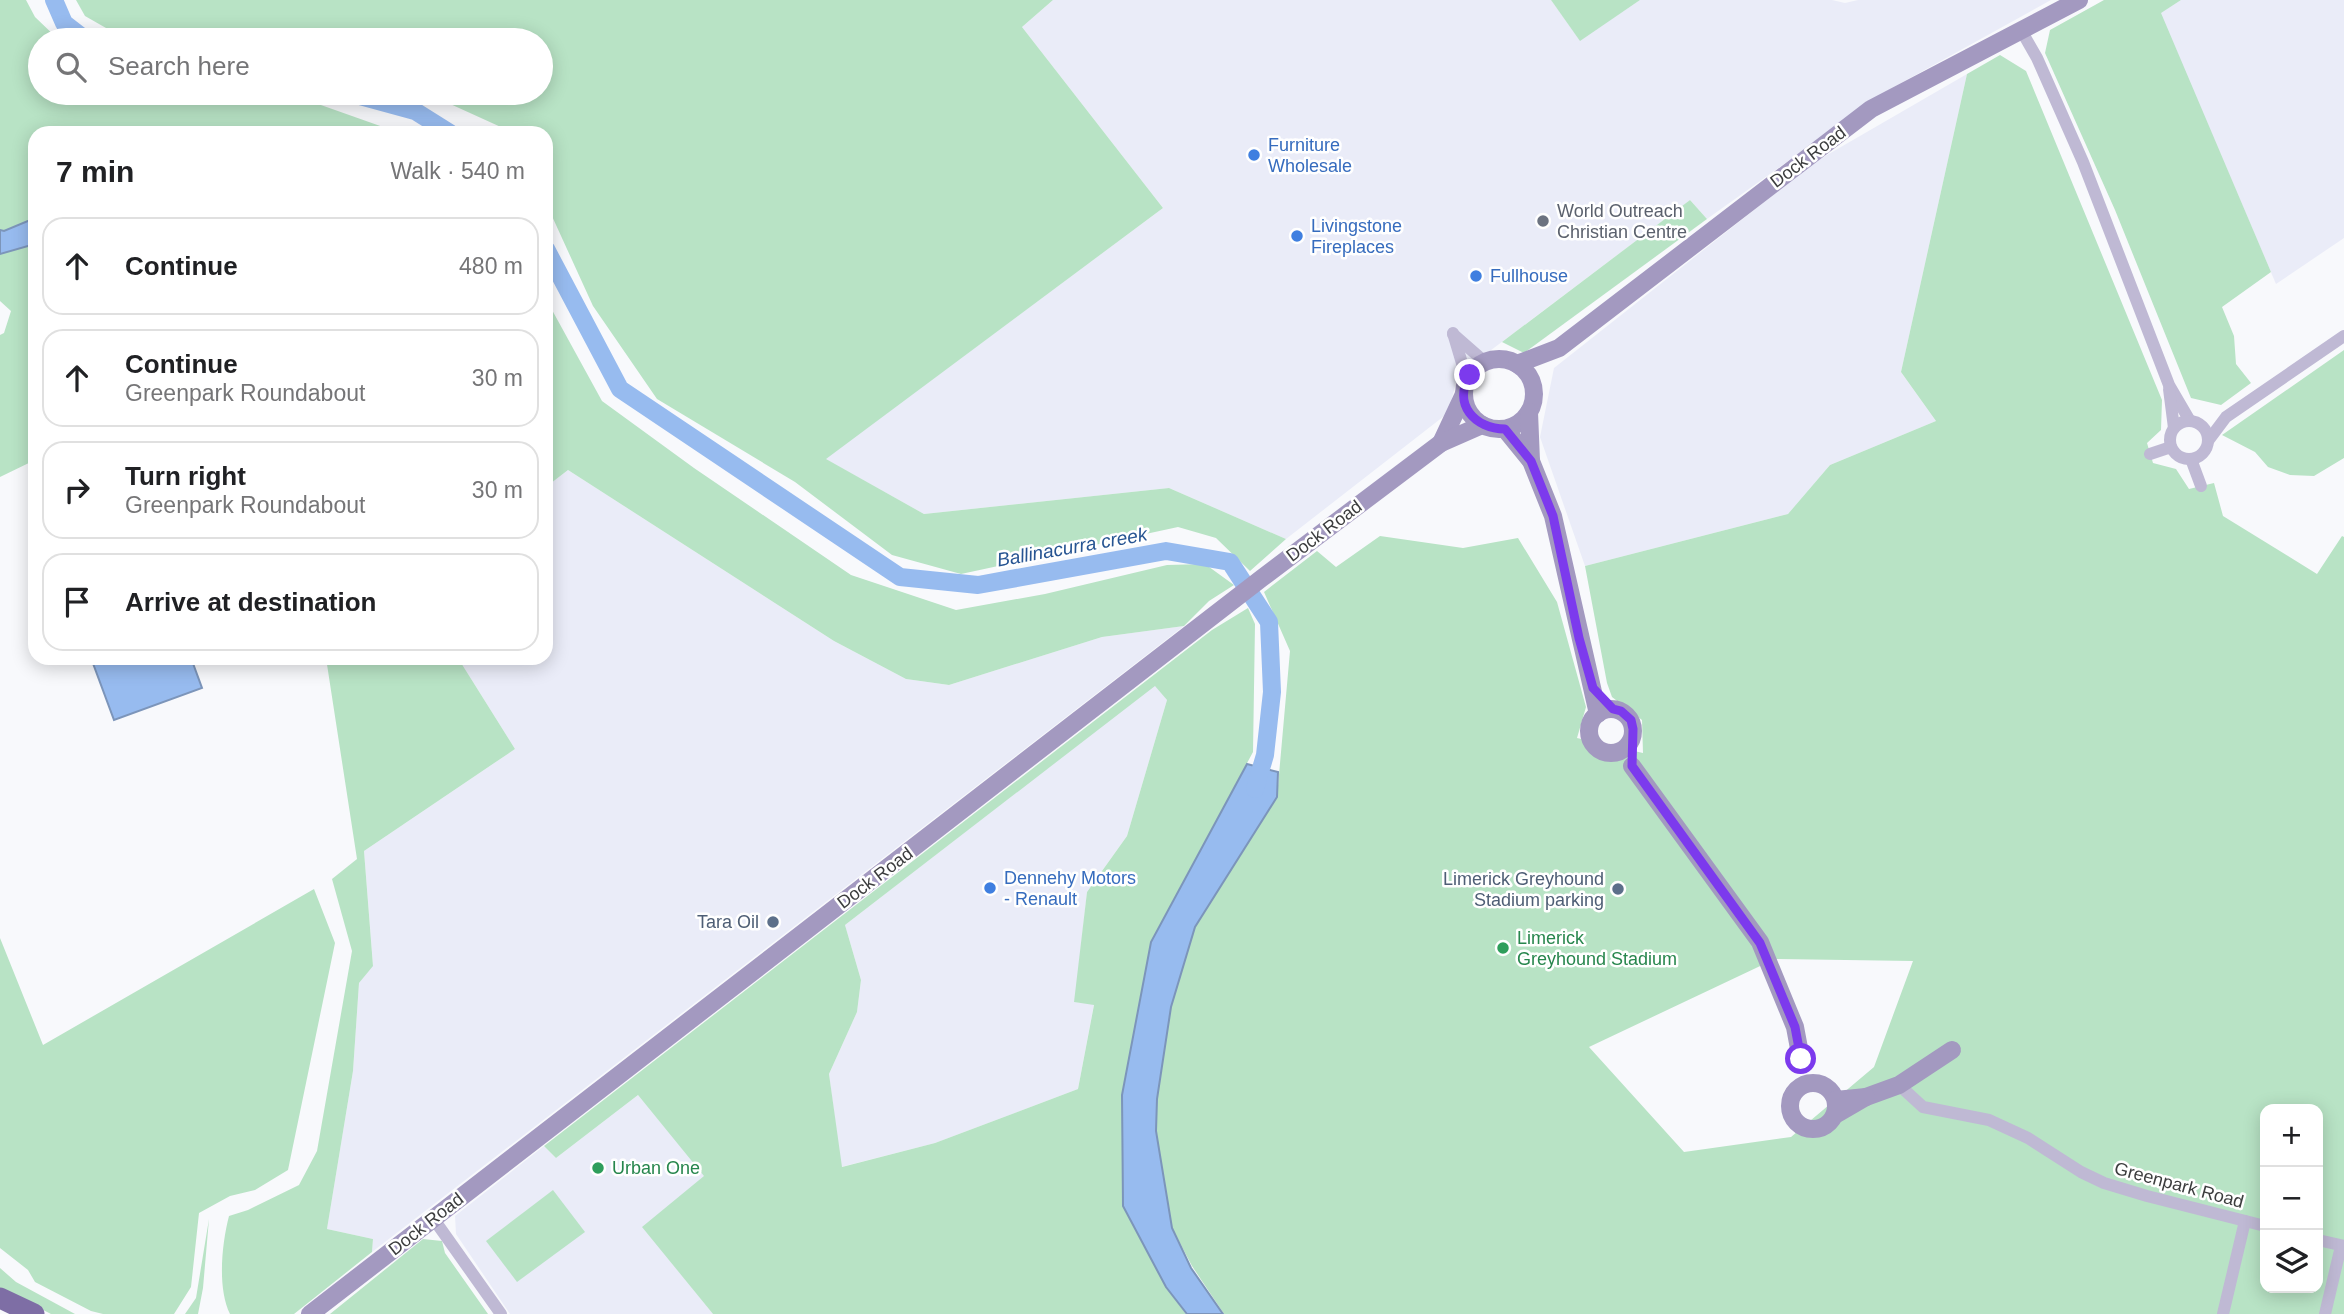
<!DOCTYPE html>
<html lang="en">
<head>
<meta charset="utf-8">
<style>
	:root { --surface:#fff; --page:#f6f6f6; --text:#202124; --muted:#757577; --line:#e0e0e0 }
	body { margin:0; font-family:Arial,sans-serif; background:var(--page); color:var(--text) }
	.controls { position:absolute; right:21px; bottom:21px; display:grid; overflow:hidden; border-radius:14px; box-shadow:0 4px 18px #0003 }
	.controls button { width:63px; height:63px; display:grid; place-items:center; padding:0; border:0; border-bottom:2px solid var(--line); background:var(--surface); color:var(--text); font:35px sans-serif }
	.stop { position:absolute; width:21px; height:21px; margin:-16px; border:5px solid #7c3aed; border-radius:50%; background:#fff }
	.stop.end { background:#7c3aed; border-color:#fff; box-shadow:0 2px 7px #0008 }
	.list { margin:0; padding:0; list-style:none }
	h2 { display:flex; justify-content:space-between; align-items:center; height:91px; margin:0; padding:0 28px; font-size:30px }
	h2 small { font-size:23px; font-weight:400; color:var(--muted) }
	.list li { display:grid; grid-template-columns:46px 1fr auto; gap:21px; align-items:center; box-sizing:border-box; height:98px; margin:0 14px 14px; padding:0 14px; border:2px solid var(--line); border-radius:21px }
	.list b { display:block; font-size:26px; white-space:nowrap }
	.list p { margin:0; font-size:23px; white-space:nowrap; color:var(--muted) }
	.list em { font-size:23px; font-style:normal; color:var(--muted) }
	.icon { flex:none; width:38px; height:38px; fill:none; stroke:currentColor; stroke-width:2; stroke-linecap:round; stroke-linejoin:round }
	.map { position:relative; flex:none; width:2344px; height:1314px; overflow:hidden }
	.search { position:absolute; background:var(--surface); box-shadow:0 4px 18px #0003; left:28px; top:28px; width:525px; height:77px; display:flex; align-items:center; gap:18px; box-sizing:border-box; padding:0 24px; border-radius:38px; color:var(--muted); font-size:26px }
	.panel { position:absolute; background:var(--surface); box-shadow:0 4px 18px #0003; left:28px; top:126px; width:525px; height:539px; border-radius:21px }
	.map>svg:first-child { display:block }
	.built { fill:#eaecf8 }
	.green { fill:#b8e3c5; fill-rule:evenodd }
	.water { fill:#97bbef; stroke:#7c95ba; stroke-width:2 }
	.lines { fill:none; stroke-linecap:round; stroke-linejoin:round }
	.river { stroke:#97bbef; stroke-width:18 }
	.street { stroke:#bfb9d4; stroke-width:12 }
	.secondary { stroke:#a399c0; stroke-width:18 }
	.highway { stroke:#7e6ea5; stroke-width:21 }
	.route { stroke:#7c3aed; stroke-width:9 }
	.shop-dot { fill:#3f7fe0; stroke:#fff; stroke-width:2.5 }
	.worship-dot { fill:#6b7280; stroke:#fff; stroke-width:2.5 }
	.service-dot { fill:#5c6f8a; stroke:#fff; stroke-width:2.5 }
	.leisure-dot { fill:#2e9e5b; stroke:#fff; stroke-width:2.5 }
	.labels { text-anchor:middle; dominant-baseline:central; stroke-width:5; stroke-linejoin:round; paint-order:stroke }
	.shop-label { font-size:18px; fill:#366cbe; stroke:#fff; text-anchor:start }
	.street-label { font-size:18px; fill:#3c3d3e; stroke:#fff }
	.worship-label { font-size:18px; fill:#5b616d; stroke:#fff; text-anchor:start }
	.service-label { font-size:18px; fill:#4e5e75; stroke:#fff; text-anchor:end }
	.leisure-label { font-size:18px; fill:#27864d; stroke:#fff; text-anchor:start }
	.water-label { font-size:19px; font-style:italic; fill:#265492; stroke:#fff }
</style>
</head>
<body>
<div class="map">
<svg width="2344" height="1314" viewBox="0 0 2344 1314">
	<rect width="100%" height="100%" fill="#f8f9fc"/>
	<g class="built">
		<polygon points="1053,0 1551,0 1580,40 1640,0 1832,0 1845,3 1858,0 2051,0 1883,93 1707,219 1690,200 1458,375 1448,413 1286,539 1169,488 924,514 825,459 1163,208 1022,27"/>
		<polygon points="2181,0 2344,0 2344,238 2276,284 2160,13"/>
		<polygon points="1967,74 1901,372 1936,421 1830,465 1788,514 1585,566 1540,437 1554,368 1815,162"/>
		<polygon points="568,470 834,641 906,679 949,685 1102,637 1184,626 372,1252 373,1239 327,1229 353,1071 359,983 373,965 364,851 515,749 458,658 546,658 546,487"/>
		<polygon points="1155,685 1167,700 1127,836 1087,892 1075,1002 1094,1004 1078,1089 935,1143 841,1167 829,1074 857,1012 861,980 845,925"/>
		<polygon points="638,1095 705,1176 643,1227 713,1314 510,1314 456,1234 455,1216 544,1146 556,1158"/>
	</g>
	<g class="green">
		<polygon points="0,0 26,0 35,17 59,40 40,40 40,93 287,93 400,133 35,133 35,218 4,231 0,230"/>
		<polygon points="76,0 1053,0 1022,27 1163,208 826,459 924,514 1169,488 1286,539 1250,571 1216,538 1178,527 961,574 892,555 795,482 657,399 593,306 546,203 546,133 507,133 503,128 426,93 541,93 541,40 127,40 85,16"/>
		<polygon points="1551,0 1640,0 1580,41"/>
		<polygon points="2104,0 2181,0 2161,13 2271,272 2222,307 2234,336 2236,364 2251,383 2221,405 2191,398 2115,210 2045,53 2050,30"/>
		<path d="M2000,55L2026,71L2162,400L2161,430L2147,443L2153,463L2176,469L2189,489L2214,483L2223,516L2317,574L2342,536L2344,537V1314H1224L1192,1266L1172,1228L1156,1130L1157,1099L1171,1007L1195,927L1277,797L1290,651L1264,592L1317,551L1336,567L1380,536L1463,548L1518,538L1557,602L1586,707L1577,738L1643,753L1642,720L1612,697L1607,683L1585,566L1788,514L1830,465L1936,421L1901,372L1967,74ZM1775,959L1913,961L1874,1067L1791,1137L1684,1152L1589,1047ZM2265,1109H2318V1288H2265Z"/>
		<polygon points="1690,200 1707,219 1524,353 1502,342"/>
		<polygon points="35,244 35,460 0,477 0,335 4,333 11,311 0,301 0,254"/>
		<polygon points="546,299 602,401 694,468 851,575 956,610 1045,594 1167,565 1205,564 1234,585 1209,601 1184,626 1102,637 949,685 906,679 834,641 568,470 546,487"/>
		<polygon points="2344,350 2344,458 2314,476 2290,475 2268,467 2255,452 2222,435"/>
		<path d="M1248,608L1255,624L1253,752L1151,942L1122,1095L1166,1287L1186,1314H713L642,1227L704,1176L638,1095L556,1158L544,1146L1212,630ZM1155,686L1167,700L1127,836L1087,892L1074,1002L1094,1005L1078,1089L935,1143L842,1167L829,1074L857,1012L861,980L845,925Z"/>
		<path d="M326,658H458L515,749L364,851L373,966L359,983L353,1071L327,1229L373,1239L372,1252L294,1314H230C217,1288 222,1243 229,1216L248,1210L299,1185L317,1151L352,951L332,879L357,859Z"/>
		<polygon points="314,889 335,943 288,1170 255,1190 230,1196 199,1213 191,1287 174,1314 103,1314 91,1311 35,1282 28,1270 0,1248 0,938 43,1045"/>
		<polygon points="553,1190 585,1232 517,1282 486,1241"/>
		<polygon points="209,1219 203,1288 198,1314 185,1314 196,1298"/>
		<polygon points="423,1239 442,1241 445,1253 488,1314 330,1314"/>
		<polygon points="0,1268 16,1282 75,1314 51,1314 0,1288"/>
	</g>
	<g class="water">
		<polygon points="35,218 35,244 0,254 0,230 4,231"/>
		<polygon points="91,658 191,658 202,688 114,720"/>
		<polygon points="1247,764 1278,772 1277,797 1195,927 1171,1007 1157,1099 1156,1131 1172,1228 1191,1268 1223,1314 1187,1314 1166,1287 1123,1206 1122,1095 1151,942"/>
	</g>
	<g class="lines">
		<g class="river">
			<polyline points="54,0 64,23 86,40"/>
			<polyline points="349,93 415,111 450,133"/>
			<polyline points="546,249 620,389 900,577 978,585 1166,551 1230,562 1269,622 1272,692 1265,755 1255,789"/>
		</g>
		<g class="street">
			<polyline points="2021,30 2037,58 2083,162 2169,385 2190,421"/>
			<polyline points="1453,333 1467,380"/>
			<polyline points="1453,334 1486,363"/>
			<polyline points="2169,389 2174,428"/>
			<circle cx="2189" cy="440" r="19"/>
			<polyline points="2208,441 2226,417 2344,336"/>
			<polyline points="2150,454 2171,447"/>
			<polyline points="2191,459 2201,486"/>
			<polyline points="1899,1085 1923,1107 1989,1120 2028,1138 2081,1172 2104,1183 2147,1196 2265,1226"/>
			<polyline points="433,1218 501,1314"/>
			<polyline points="2318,1240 2344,1246"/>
			<polyline points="2223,1314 2245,1221"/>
			<polyline points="2325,1314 2341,1246"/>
		</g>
		<g class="secondary">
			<circle cx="1499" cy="394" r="35"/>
			<polyline points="1517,364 1559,348 1871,109 2079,0"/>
			<polyline points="1529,412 1531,461"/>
			<polyline points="1505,429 1531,461 1553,516 1598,714"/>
			<polyline points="1441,443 1464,394"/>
			<circle cx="1611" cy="731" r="22"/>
			<polyline points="1632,766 1760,942 1795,1027 1801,1059"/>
			<circle cx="1813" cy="1106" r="23"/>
			<polyline points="1866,1097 1899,1085 1952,1050"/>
			<polyline points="1835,1115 1866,1097 1836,1100"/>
			<polyline points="310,1314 1262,578 1441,443 1482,425"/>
		</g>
		<polyline class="highway" points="0,1298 34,1314"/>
	</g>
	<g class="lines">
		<path class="route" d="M1470,375C1452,404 1475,429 1505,429L1531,461L1553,516L1579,638L1593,688L1613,709L1621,711L1631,720L1633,729L1632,766L1760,943L1795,1027L1801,1059"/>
	</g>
	<g class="shop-dot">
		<circle cx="1254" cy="155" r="7"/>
		<circle cx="1297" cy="236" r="7"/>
		<circle cx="1476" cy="276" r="7"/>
		<circle cx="990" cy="888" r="7"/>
	</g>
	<circle class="worship-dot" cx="1543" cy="221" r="7"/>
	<g class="service-dot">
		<circle cx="1618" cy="889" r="7"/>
		<circle cx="773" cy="922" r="7"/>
	</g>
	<g class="leisure-dot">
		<circle cx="1503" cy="948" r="7"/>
		<circle cx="598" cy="1168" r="7"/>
	</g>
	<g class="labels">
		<g class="shop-label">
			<text x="1268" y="145">Furniture<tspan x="1268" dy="21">Wholesale</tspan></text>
			<text x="1311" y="226">Livingstone<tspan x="1311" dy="21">Fireplaces</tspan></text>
			<text x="1490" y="276">Fullhouse</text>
			<text x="1004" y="878">Dennehy Motors<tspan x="1004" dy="21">- Renault</tspan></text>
		</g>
		<g class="street-label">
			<text transform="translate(1808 157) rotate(-37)">Dock Road</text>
			<text transform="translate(1324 531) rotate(-37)">Dock Road</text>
			<text transform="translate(875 878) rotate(-37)">Dock Road</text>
			<text transform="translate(2179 1185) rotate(15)">Greenpark Road</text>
			<text transform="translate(426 1224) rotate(-38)">Dock Road</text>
		</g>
		<g class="worship-label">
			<text x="1557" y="211">World Outreach<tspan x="1557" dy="21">Christian Centre</tspan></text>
		</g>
		<g class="service-label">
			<text x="1604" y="879">Limerick Greyhound<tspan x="1604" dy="21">Stadium parking</tspan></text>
			<text x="759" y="922">Tara Oil</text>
		</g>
		<g class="leisure-label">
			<text x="1517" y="938">Limerick<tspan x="1517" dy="21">Greyhound Stadium</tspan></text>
			<text x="612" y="1168">Urban One</text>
		</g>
		<g class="water-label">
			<text transform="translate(1072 547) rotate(-10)">Ballinacurra creek</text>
		</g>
	</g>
</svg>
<div class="controls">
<button>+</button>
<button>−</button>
<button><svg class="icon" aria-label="layers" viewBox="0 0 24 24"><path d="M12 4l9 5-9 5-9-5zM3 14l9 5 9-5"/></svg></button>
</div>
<div class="stop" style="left:1801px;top:1059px"></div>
<div class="stop end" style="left:1470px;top:375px"></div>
<div class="search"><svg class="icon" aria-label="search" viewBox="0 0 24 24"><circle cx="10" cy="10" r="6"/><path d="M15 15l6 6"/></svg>Search here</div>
<section class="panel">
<h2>7 min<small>Walk · 540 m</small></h2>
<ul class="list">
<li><svg class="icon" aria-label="ahead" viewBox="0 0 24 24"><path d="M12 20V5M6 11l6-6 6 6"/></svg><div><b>Continue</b></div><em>480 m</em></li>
<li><svg class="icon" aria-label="ahead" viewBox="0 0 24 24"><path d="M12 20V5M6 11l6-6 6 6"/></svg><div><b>Continue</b><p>Greenpark Roundabout</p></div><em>30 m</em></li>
<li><svg class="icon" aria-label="right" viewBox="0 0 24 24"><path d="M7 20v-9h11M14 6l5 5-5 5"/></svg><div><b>Turn right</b><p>Greenpark Roundabout</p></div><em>30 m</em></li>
<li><svg class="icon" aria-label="arrive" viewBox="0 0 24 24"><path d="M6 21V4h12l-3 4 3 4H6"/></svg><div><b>Arrive at destination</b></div></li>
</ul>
</section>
</div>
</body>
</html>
